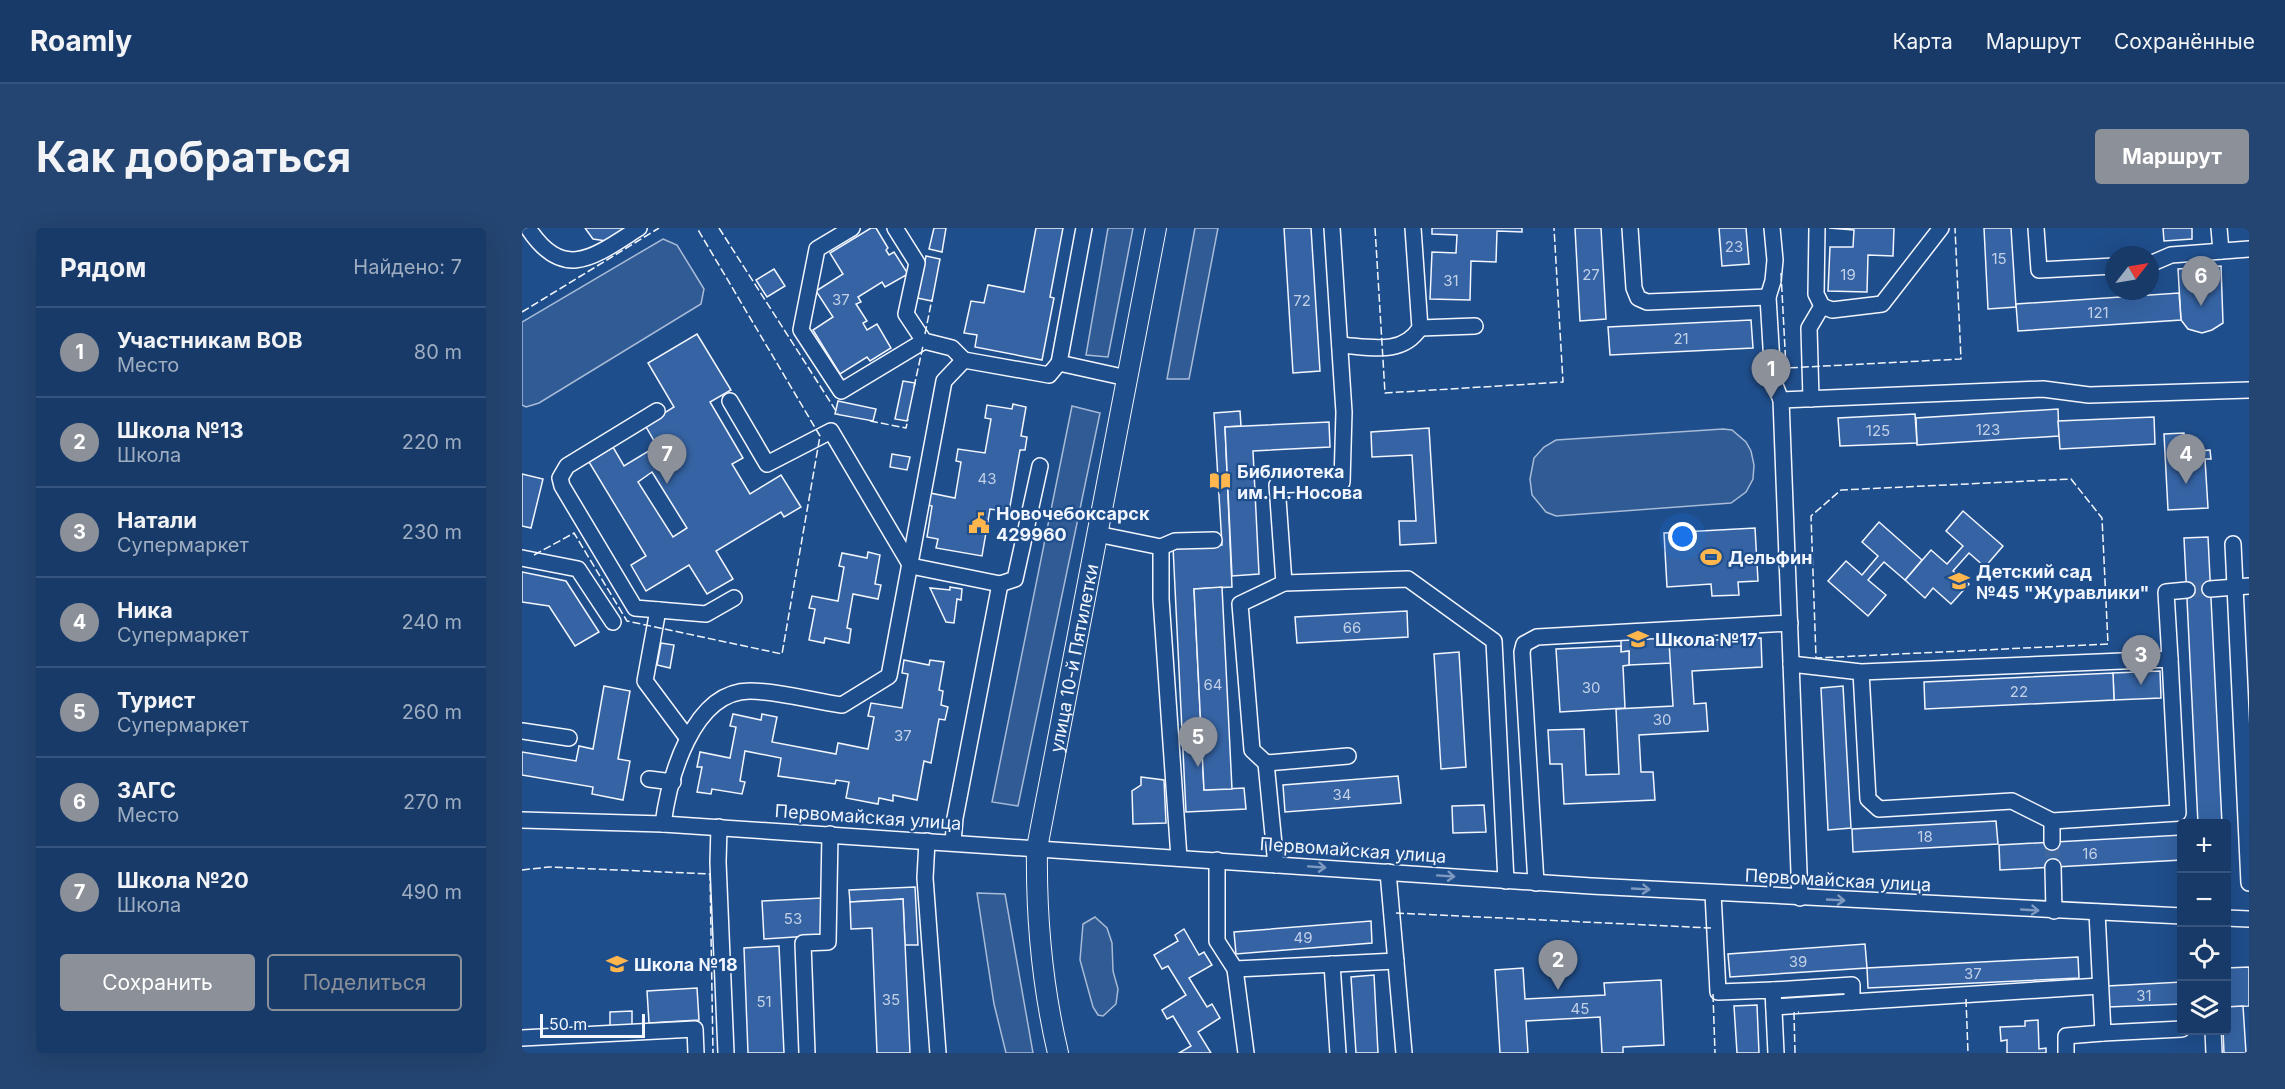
<!DOCTYPE html>
<html lang="ru">
<head>
<meta charset="utf-8">
<style>
	:root { --surface:#173a69; --page:#244571; --text:#f1f3f6; --muted:#9eadc0; --line:#36547d; --accent:#8c9099 }
	body { margin:0; font-family:Inter,sans-serif; background:var(--page); color:var(--text) }
	.controls { position:absolute; right:18px; bottom:18px; display:grid; overflow:hidden; border-radius:6px; box-shadow:0 6px 24px #0002 }
	.controls button { width:54px; height:54px; display:grid; place-items:center; padding:0; border:0; border-bottom:2px solid var(--line); background:var(--surface); color:var(--text); font:30px sans-serif }
	.compass { position:absolute; left:1583px; top:18px; width:54px; height:54px; border-radius:50%; background:var(--surface); box-shadow:0 6px 24px #0002; rotate:59deg }
	.scale { position:absolute; left:18px; bottom:15px; width:105px; box-sizing:border-box; padding-left:6px; border:3px solid #f2f6ff; border-top:0; font-size:16px; line-height:21px; white-space:nowrap; color:#f2f6ff; -webkit-text-stroke:4px #1f4e8c; paint-order:stroke }
	.you { position:absolute; left:1161px; top:309px; width:21px; height:21px; margin:-15px; border:4px solid #fff; border-radius:50%; background:#1a73e8; box-shadow:0 0 0 9px #1a73e833 }
	.badge { display:grid; place-items:center; width:39px; height:39px; border-radius:50%; background:var(--accent); color:#fff; font-size:20px; font-weight:700 }
	.pin { position:absolute; translate:-50% -50px; filter:drop-shadow(0 2px 3px #0008) }
	.pin::after { content:''; position:absolute; top:32px; width:21px; height:18px; background:inherit; clip-path:polygon(0 0,100% 0,50% 100%) }
	.list { margin:0; padding:0; list-style:none }
	h2 { display:flex; justify-content:space-between; align-items:center; height:78px; margin:0; padding:0 24px; font-size:26px }
	h2 small { font-size:20px; font-weight:400; color:var(--muted) }
	.list li { display:grid; grid-template-columns:39px 1fr auto; gap:18px; align-items:center; box-sizing:border-box; height:90px; padding:0 24px; border-top:2px solid var(--line) }
	.list b { display:block; font-size:22px; white-space:nowrap }
	.list p { margin:0; font-size:20px; white-space:nowrap; color:var(--muted) }
	.list em { font-size:20px; font-style:normal; color:var(--muted) }
	.actions { display:flex; gap:12px; padding:18px 24px }
	.actions a { flex:1; padding:14px 0; border:2px solid var(--accent); border-radius:6px; text-align:center; font-size:21px; color:var(--accent) }
	.actions .main { background:var(--accent); color:#fff }
	.icon { flex:none; width:33px; height:33px; fill:none; stroke:currentColor; stroke-width:2; stroke-linecap:round; stroke-linejoin:round }
	.map { position:relative; flex:none; width:1727px; height:825px; overflow:hidden; border-radius:6px }
	header { display:flex; align-items:center; gap:36px; box-sizing:border-box; height:84px; padding:0 30px; background:var(--surface); border-bottom:2px solid var(--line) }
	header strong { font-size:28px }
	nav { display:flex; gap:33px; margin-inline-start:auto; font-size:21px }
	.intro { display:flex; align-items:center; justify-content:space-between; box-sizing:border-box; height:144px; padding:0 36px }
	h1 { margin:0; font-size:42px }
	.button { padding:15px 27px; border-radius:6px; background:var(--accent); color:#fff; font-size:21px; font-weight:700 }
	main { display:flex; gap:36px; padding:0 36px }
	aside { flex:1; background:var(--surface); border-radius:6px; box-shadow:0 6px 24px #0002 }
	.map>svg:first-child { display:block }
	.built { fill:#305b95; stroke:#a8bbd7; stroke-width:1.5 }
	.building { fill:#3563a3; stroke:#f2f6ff; stroke-width:1.5; fill-rule:evenodd }
	.lines { fill:none; stroke-linecap:round; stroke-linejoin:round }
	.minor-tunnel { stroke:#3f679d; stroke-width:15; stroke-dasharray:15 8; stroke-linecap:butt }
	.minor-casing { stroke:#f2f6ff; stroke-width:18 }
	.major-casing { stroke:#f2f6ff; stroke-width:22 }
	.minor { stroke:#1f4e8c; stroke-width:15 }
	.major { stroke:#1f4e8c; stroke-width:20 }
	.fence { stroke:#f2f6ff; stroke-width:1.5; stroke-dasharray:8 3; stroke-linecap:butt }
	.oneway { stroke:#7e9ac0 }
	.labels { text-anchor:middle; dominant-baseline:central; stroke-width:4.5; stroke-linejoin:round; paint-order:stroke }
	.number-label { font-size:15px; fill:#c3d1e8 }
	.poi-label { font-size:18px; font-weight:bold; fill:#f2f6ff; stroke:#1f4e8c; text-anchor:start }
	.street-label { font-size:18px; fill:#f2f6ff; stroke:#1f4e8c }
</style>
</head>
<body>
<header>
<strong>Roamly</strong>
<nav><a>Карта</a><a>Маршрут</a><a>Сохранённые</a></nav>
</header>
<div class="intro"><h1>Как добраться</h1><a class="button">Маршрут</a></div>
<main>
<aside>
<h2>Рядом<small>Найдено: 7</small></h2>
<ul class="list">
<li><span class="badge">1</span><div><b>Участникам ВОВ</b><p>Место</p></div><em>80 m</em></li>
<li><span class="badge">2</span><div><b>Школа №13</b><p>Школа</p></div><em>220 m</em></li>
<li><span class="badge">3</span><div><b>Натали</b><p>Супермаркет</p></div><em>230 m</em></li>
<li><span class="badge">4</span><div><b>Ника</b><p>Супермаркет</p></div><em>240 m</em></li>
<li><span class="badge">5</span><div><b>Турист</b><p>Супермаркет</p></div><em>260 m</em></li>
<li><span class="badge">6</span><div><b>ЗАГС</b><p>Место</p></div><em>270 m</em></li>
<li><span class="badge">7</span><div><b>Школа №20</b><p>Школа</p></div><em>490 m</em></li>
</ul>
<div class="actions"><a class="main">Сохранить</a><a>Поделиться</a></div>
</aside>
<div class="map">
<svg width="1727" height="825" viewBox="0 0 1727 825">
	<rect width="100%" height="100%" fill="#1f4e8c"/>
	<g class="built">
		<polygon points="586,0 611,0 586,129 564,127"/>
		<polygon points="673,0 696,0 667,151 645,151"/>
		<polygon points="141,11 155,17 182,61 179,76 17,175 4,179 0,177 0,94"/>
		<polygon points="550,178 578,185 496,578 470,574"/>
		<polygon points="1201,201 1210,202 1224,214 1229,223 1232,237 1231,251 1224,264 1209,275 1034,288 1024,284 1010,267 1008,251 1012,230 1022,219 1034,212"/>
		<polygon points="455,665 483,666 511,825 484,825 472,776"/>
		<polygon points="573,689 585,700 590,715 591,743 596,761 594,776 581,788 576,787 571,779 558,732 561,696"/>
	</g>
	<g class="building">
		<polygon points="63,0 112,0 91,14 71,11"/>
		<polygon points="349,0 354,0 366,20 364,22 367,27 372,24 386,46 363,59 360,54 336,69 339,74 334,76 345,93 341,95 345,102 355,96 369,120 348,133 345,129 318,146 291,102 311,89 294,63 321,46 308,25"/>
		<polygon points="412,0 424,0 420,24 407,21"/>
		<polygon points="514,0 541,0 528,69 532,70 520,132 453,119 455,107 442,105 449,73 462,75 466,57 502,64"/>
		<polygon points="762,0 789,0 798,143 771,145"/>
		<polygon points="910,0 1000,0 1000,4 975,3 974,34 949,33 948,72 908,71 910,24 934,25 935,7 910,6"/>
		<polygon points="1053,0 1079,0 1084,91 1058,93"/>
		<polygon points="1197,0 1224,0 1227,36 1200,38"/>
		<polygon points="1372,0 1371,28 1346,27 1345,64 1306,63 1308,19 1331,19 1332,2 1307,0"/>
		<polygon points="1462,0 1489,0 1494,79 1466,81"/>
		<polygon points="1641,0 1670,0 1670,11 1642,13"/>
		<polygon points="404,28 418,31 410,73 395,70"/>
		<polygon points="1699,38 1701,95 1690,102 1680,105 1666,101 1659,92 1656,41"/>
		<polygon points="252,41 263,58 245,69 234,52"/>
		<polygon points="1657,65 1659,92 1496,103 1494,76"/>
		<polygon points="1229,92 1231,120 1088,127 1086,99"/>
		<path d="M175,106L209,162L188,174L221,230L210,236L228,266L259,247L279,279L262,289L259,284L194,323L211,351L185,366L167,337L124,363L109,337L124,328L67,234L91,219L102,238L135,218L123,197L152,179L126,135ZM130,244L165,300L151,309L116,254Z"/>
		<polygon points="381,153 393,155 385,193 373,191"/>
		<polygon points="316,173 354,181 351,193 313,186"/>
		<polygon points="491,176 504,179 499,208 505,209 503,222 498,222 487,284 468,281 460,328 414,320 416,311 405,309 410,278 406,277 408,265 433,270 439,234 434,233 436,221 463,225 469,191 463,190 465,177 490,181"/>
		<polygon points="1536,181 1537,208 1395,217 1394,190"/>
		<polygon points="718,183 719,198 703,199 710,359 672,361 682,562 722,560 724,581 664,584 651,319 700,317 692,185"/>
		<polygon points="1393,186 1395,215 1318,218 1316,190"/>
		<polygon points="1632,189 1633,216 1538,221 1536,193"/>
		<polygon points="807,194 808,219 731,223 737,346 710,348 703,199"/>
		<polygon points="907,200 914,315 878,317 877,293 894,293 890,227 850,229 849,204"/>
		<polygon points="1662,205 1663,217 1676,217 1676,223 1688,222 1689,231 1683,231 1686,280 1646,282 1642,206"/>
		<polygon points="370,226 388,229 385,242 368,239"/>
		<polygon points="0,246 21,251 9,300 0,298"/>
		<polygon points="1441,283 1481,318 1463,339 1447,325 1431,343 1447,356 1429,376 1411,360 1403,370 1383,352 1409,322 1425,336 1441,318 1424,303"/>
		<polygon points="1357,294 1400,332 1383,352 1362,334 1346,352 1364,367 1346,388 1306,353 1324,333 1340,347 1356,328 1340,314"/>
		<polygon points="1233,300 1236,353 1216,354 1217,367 1190,368 1189,356 1145,359 1142,305"/>
		<polygon points="1686,309 1700,596 1676,596 1662,310"/>
		<polygon points="346,324 358,327 353,356 359,357 356,371 331,366 325,400 329,401 327,415 303,410 302,415 287,412 293,381 287,380 290,368 316,373 322,339 317,338 320,325 345,330"/>
		<polygon points="0,344 44,353 77,404 53,418 27,378 0,374"/>
		<polygon points="428,359 440,361 439,372 435,371 432,395 424,394 408,360 428,362"/>
		<polygon points="700,359 710,561 682,562 672,361"/>
		<polygon points="885,383 886,409 775,415 773,389"/>
		<polygon points="1147,409 1149,435 1107,437 1107,423 1099,424 1099,412"/>
		<polygon points="1239,410 1240,439 1170,443 1172,476 1184,475 1186,503 1117,507 1119,544 1131,544 1133,572 1042,576 1040,536 1028,536 1026,502 1062,501 1064,547 1097,546 1094,481 1151,478 1147,414"/>
		<polygon points="139,415 152,417 148,440 135,437"/>
		<polygon points="1099,418 1099,424 1107,423 1107,437 1101,438 1103,480 1038,484 1034,421"/>
		<polygon points="937,424 944,539 919,541 912,426"/>
		<polygon points="382,432 407,437 408,432 422,434 417,462 421,463 419,477 426,479 423,492 417,491 409,535 402,533 395,572 371,567 371,573 357,570 356,576 324,570 327,554 314,552 313,556 256,548 259,530 223,523 218,553 223,554 220,566 190,561 189,566 175,564 180,539 175,539 178,524 208,530 214,499 208,498 211,486 239,492 240,486 255,489 250,514 314,526 316,515 346,521 352,489 346,488 349,475 380,480 386,446 380,445"/>
		<polygon points="1638,443 1639,470 1592,472 1591,445"/>
		<polygon points="1591,445 1592,472 1403,481 1402,454"/>
		<polygon points="82,458 108,463 96,531 108,533 101,572 70,566 71,559 0,547 0,524 54,533 57,518 71,521"/>
		<polygon points="1321,458 1329,600 1306,602 1299,460"/>
		<polygon points="876,548 879,575 763,584 761,557"/>
		<polygon points="619,549 642,552 644,595 611,596 610,563 619,557"/>
		<polygon points="962,577 964,604 931,605 930,578"/>
		<polygon points="1474,593 1476,616 1331,624 1330,601"/>
		<polygon points="1660,607 1660,632 1478,642 1477,617"/>
		<polygon points="393,659 396,717 383,717 381,671 328,674 327,662"/>
		<polygon points="300,670 303,707 242,711 240,673"/>
		<polygon points="381,671 388,825 355,825 350,700 329,701 328,674"/>
		<polygon points="849,693 850,715 714,726 712,704"/>
		<polygon points="662,701 677,727 682,724 690,737 667,750 685,779 690,776 698,790 676,804 689,825 657,825 669,818 651,788 645,791 640,782 664,767 646,738 640,741 632,727 656,713 653,707"/>
		<polygon points="1343,716 1345,740 1208,749 1206,726"/>
		<polygon points="257,718 262,825 226,825 222,720"/>
		<polygon points="1556,729 1557,750 1346,760 1345,740"/>
		<polygon points="1727,739 1727,778 1704,779 1704,740"/>
		<polygon points="1001,740 1003,771 1083,767 1082,755 1139,752 1142,817 1101,819 1101,825 1080,825 1078,789 1004,793 1006,825 978,825 973,742"/>
		<polygon points="852,747 856,825 834,825 829,749"/>
		<polygon points="1660,754 1660,776 1586,779 1585,758"/>
		<polygon points="175,760 177,792 127,795 125,763"/>
		<polygon points="1235,777 1237,825 1215,825 1212,778"/>
		<polygon points="1721,778 1724,825 1702,825 1701,802 1704,802 1704,779"/>
		<polygon points="110,783 110,797 88,798 88,784"/>
		<polygon points="1516,792 1517,821 1524,820 1524,825 1485,825 1485,812 1479,813 1478,799 1503,798 1503,793"/>
	</g>
	<g class="lines">
		<g class="minor-tunnel">
			<polyline points="1665,362 1688,361"/>
			<polyline points="1530,614 1531,639"/>
		</g>
		<defs>
			<g id="minor">
				<path d="M6,0C42,55 73,28 117,0"/>
				<polyline points="330,0 295,21 279,102 319,163 402,113"/>
				<polyline points="373,0 395,35 384,86 402,113 430,120 442,132"/>
				<polyline points="562,0 537,135 605,150"/>
				<polyline points="810,0 822,184 820,254 755,257 762,355 886,351 972,413 984,653"/>
				<polyline points="1108,0 1112,60 1116,70 1125,74 1246,69"/>
				<polyline points="1250,0 1253,32 1251,53 1246,69 1251,152 1259,172 1278,670"/>
				<polyline points="1295,0 1294,66 1300,78 1310,82 1360,76 1419,0"/>
				<polyline points="1514,0 1517,42 1592,38"/>
				<polyline points="1697,0 1699,23"/>
				<polyline points="1628,36 1649,27 1727,21"/>
				<polyline points="898,100 953,98"/>
				<path d="M818,117C848,119 880,128 898,100L891,0"/>
				<polyline points="1289,171 1287,100 1300,78"/>
				<polyline points="1259,172 1521,161 1567,167 1727,162"/>
				<polyline points="208,173 245,236 309,203 389,338 478,356 493,351 518,238"/>
				<polyline points="135,183 45,238 38,250 40,258 113,380 184,386 212,370"/>
				<polyline points="575,306 639,319 653,313 692,312"/>
				<polyline points="1711,316 1727,655"/>
				<polyline points="639,319 639,371 657,630"/>
				<polyline points="0,330 56,341 91,394"/>
				<polyline points="762,355 718,376 730,522 744,535 826,528"/>
				<polyline points="1688,361 1727,358"/>
				<polyline points="136,382 123,453 164,508"/>
				<polyline points="1648,431 1644,364 1665,362"/>
				<polyline points="1269,436 1339,444 1648,431 1656,585 1530,593 1490,573 1357,581 1346,571 1339,444"/>
				<polyline points="0,503 47,510"/>
				<polyline points="744,535 754,637"/>
				<polyline points="127,551 151,554"/>
				<polyline points="0,592 141,596 1069,658 1660,688"/>
				<polyline points="1530,593 1530,614"/>
				<path d="M141,596C147,551 170,463 228,463C256,463 291,473 320,477L367,448L422,153L442,132L527,147L537,135"/>
				<polyline points="197,599 196,634 204,825"/>
				<polyline points="405,613 403,650 416,825"/>
				<polyline points="431,614 433,590 478,356"/>
				<polyline points="695,632 695,713 713,741 724,825"/>
				<polyline points="1531,639 1532,683"/>
				<polyline points="866,644 882,825"/>
				<polyline points="1014,655 1000,424 1002,416 1015,409 1268,395"/>
				<polyline points="1191,665 1196,764 1251,762 1254,825"/>
				<polyline points="1575,684 1581,805 1660,801"/>
				<polyline points="1704,690 1727,691"/>
				<polyline points="810,736 816,825"/>
				<polyline points="713,741 874,733"/>
				<polyline points="1251,762 1330,757 1330,774"/>
				<polyline points="1252,779 1578,758"/>
				<polyline points="1691,802 1692,825"/>
				<polyline points="0,810 173,801 174,825"/>
				<polyline points="285,825 281,715 306,714 308,606"/>
				<polyline points="1544,825 1544,808 1581,805"/>
			</g>
			<g id="major">
				<path id="s1" d="M536,825C520,757 514,689 515,620L634,0"/>
			</g>
		</defs>
		<use href="#minor" class="minor-casing"/>
		<use href="#major" class="major-casing"/>
		<use href="#minor" class="minor"/>
		<use href="#major" class="major"/>
		<g class="fence">
			<polyline points="197,0 316,186"/>
			<polyline points="853,0 863,165 1041,154 1032,0"/>
			<polyline points="1259,45 1264,140 1439,131 1433,0"/>
			<polyline points="0,84 137,0"/>
			<polyline points="403,106 410,71"/>
			<polyline points="392,159 401,118"/>
			<polyline points="348,193 384,200 386,191"/>
			<polygon points="1549,251 1580,290 1586,416 1294,430 1289,288 1319,262"/>
			<polyline points="12,327 52,305 105,393 260,426 298,208 175,0"/>
			<polyline points="0,642 27,639 188,646 191,825"/>
			<polyline points="874,685 1189,700"/>
			<polyline points="1191,766 1193,825"/>
			<polyline points="1444,771 1446,825"/>
			<polyline points="1273,825 1272,785 1277,784"/>
		</g>
	</g>
	<defs><path id="oneway-shaft" d="M-6 0H5M1.5-3L5.5 0L1.5 3" fill="none" stroke-width="1.6" stroke-linecap="round" stroke-linejoin="round" transform="scale(1.5)"/></defs>
	<g class="oneway">
		<use href="#oneway-shaft" transform="translate(795 639) rotate(4)"/>
		<use href="#oneway-shaft" transform="translate(924 648) rotate(4)"/>
		<use href="#oneway-shaft" transform="translate(1119 661) rotate(3)"/>
		<use href="#oneway-shaft" transform="translate(1314 672) rotate(3)"/>
		<use href="#oneway-shaft" transform="translate(1508 682) rotate(3)"/>
	</g>
	<defs>
		<symbol id="library-bare" viewBox="-9 -9 18 18"><path d="M-6-4Q-3-5.5-.7-3.5V5Q-3 3-6 4ZM6-4Q3-5.5 .7-3.5V5Q3 3 6 4Z" fill="#ffb74d" stroke="#1f4e8c" stroke-width="2.5" paint-order="stroke"/></symbol>
		<symbol id="civic-bare" viewBox="-9 -9 18 18"><path d="M-.6-6.5H3V-4.5H.6V-3L4-1V1h2V6H-6V1h2V-1L-.6-3ZM-1.2 2.5V6h2.4V2.5Z" fill="#ffb74d" stroke="#1f4e8c" stroke-width="2.5" paint-order="stroke"/></symbol>
		<symbol id="stadium-bare" viewBox="-9 -9 18 18"><path d="M0-5a6.5 5 0 1 0 0 10a6.5 5 0 1 0 0-10ZM-3.5-1.8h7v3.6h-7Z" fill="#ffb74d" stroke="#1f4e8c" stroke-width="2.5" paint-order="stroke"/></symbol>
		<symbol id="school-bare" viewBox="-9 -9 18 18"><path d="M0-5L7-2L0 1L-7-2ZM-4 1L0 2.5L4 1V4Q0 6-4 4Z" fill="#ffb74d" stroke="#1f4e8c" stroke-width="2.5" paint-order="stroke"/></symbol>
	</defs>
	<g fill-rule="evenodd">
		<use href="#library-bare" x="683" y="238" width="30" height="30"/>
		<use href="#civic-bare" x="442" y="280" width="30" height="30"/>
		<use href="#stadium-bare" x="1174" y="314" width="30" height="30"/>
		<use href="#school-bare" x="1422" y="338" width="30" height="30"/>
		<use href="#school-bare" x="1101" y="396" width="30" height="30"/>
		<use href="#school-bare" x="80" y="721" width="30" height="30"/>
	</g>
	<g class="labels">
		<g class="number-label">
			<text x="1212" y="18">23</text>
			<text x="1477" y="30">15</text>
			<text x="1069" y="46">27</text>
			<text x="1326" y="46">19</text>
			<text x="929" y="52">31</text>
			<text x="319" y="71">37</text>
			<text x="780" y="72">72</text>
			<text x="1576" y="84">121</text>
			<text x="1159" y="110">21</text>
			<text x="1466" y="201">123</text>
			<text x="1356" y="202">125</text>
			<text x="465" y="250">43</text>
			<text x="830" y="399">66</text>
			<text x="691" y="456">64</text>
			<text x="1069" y="459">30</text>
			<text x="1497" y="463">22</text>
			<text x="1140" y="491">30</text>
			<text x="381" y="507">37</text>
			<text x="820" y="566">34</text>
			<text x="1403" y="608">18</text>
			<text x="1568" y="625">16</text>
			<text x="271" y="690">53</text>
			<text x="781" y="709">49</text>
			<text x="1276" y="733">39</text>
			<text x="1451" y="745">37</text>
			<text x="1622" y="767">31</text>
			<text x="369" y="771">35</text>
			<text x="242" y="773">51</text>
			<text x="1058" y="780">45</text>
		</g>
		<g class="poi-label">
			<text x="715" y="243">Библиотека<tspan x="715" dy="21">им. Н. Носова</tspan></text>
			<text x="474" y="285">Новочебоксарск<tspan x="474" dy="21">429960</tspan></text>
			<text x="1206" y="329">Дельфин</text>
			<text x="1454" y="343">Детский сад<tspan x="1454" dy="21">№45 "Журавлики"</tspan></text>
			<text x="1133" y="411">Школа №17</text>
			<text x="112" y="736">Школа №18</text>
		</g>
		<g class="street-label">
			<text stroke="none"><textPath href="#s1" startOffset="400">улица 10-й Пятилетки</textPath></text>
			<text transform="translate(346 589) rotate(4)">Первомайская улица</text>
			<text transform="translate(831 622) rotate(4)">Первомайская улица</text>
			<text transform="translate(1316 652) rotate(3)">Первомайская улица</text>
		</g>
	</g>
</svg>
<div class="controls">
<button>+</button>
<button>−</button>
<button><svg class="icon" aria-label="locate" viewBox="0 0 24 24"><circle cx="12" cy="12" r="6"/><path d="M12 2v4M12 18v4M2 12h4M18 12h4"/></svg></button>
<button><svg class="icon" aria-label="layers" viewBox="0 0 24 24"><path d="M12 4l9 5-9 5-9-5zM3 14l9 5 9-5"/></svg></button>
</div>
<svg class="compass" viewBox="-18 -18 36 36"><path d="M0-13l5 13h-10z" fill="#e53935"/><path d="M0 13l5-13h-10z" fill="#9eadc0"/></svg>
<div class="scale">50 m</div>
<div class="you"></div>
<div class="pin badge" style="left:1249px;top:171px">1</div>
<div class="pin badge" style="left:1036px;top:762px">2</div>
<div class="pin badge" style="left:1619px;top:457px">3</div>
<div class="pin badge" style="left:1664px;top:256px">4</div>
<div class="pin badge" style="left:676px;top:539px">5</div>
<div class="pin badge" style="left:1679px;top:78px">6</div>
<div class="pin badge" style="left:145px;top:256px">7</div>
</div>
</main>
</body>
</html>
